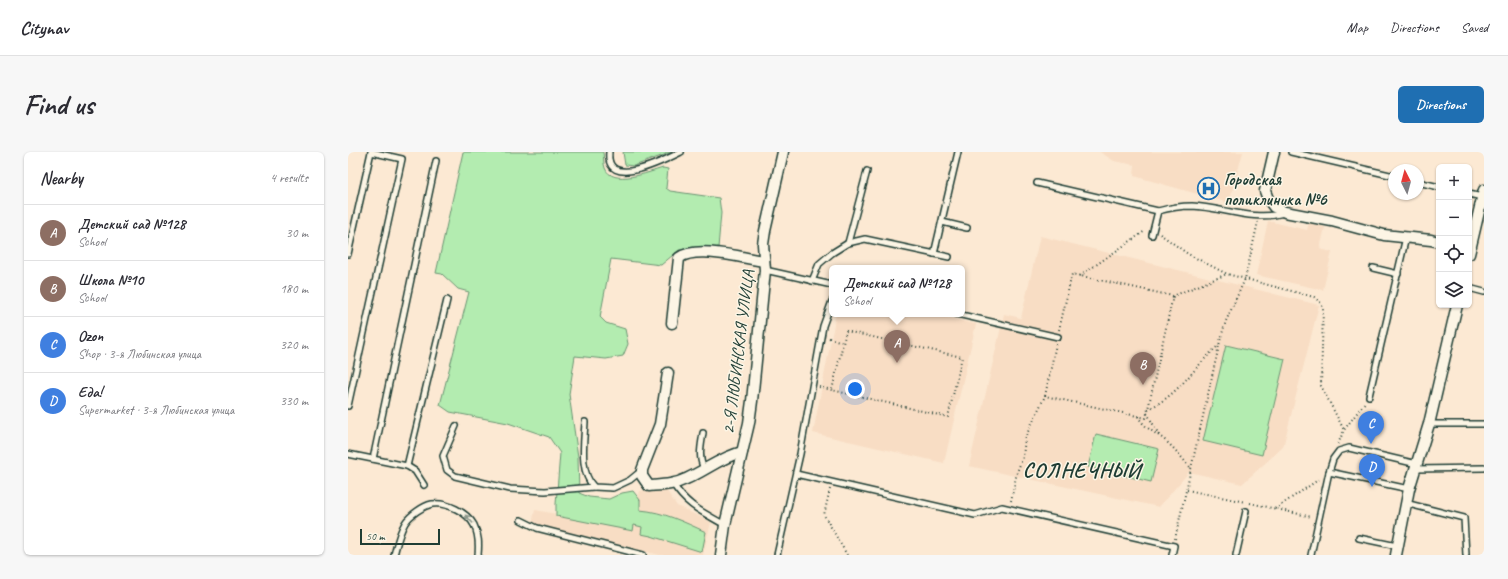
<!DOCTYPE html>
<html lang="en">
<head>
<meta charset="utf-8">
<style>
	:root { --surface:#fff; --page:#f7f7f7; --text:#2b2b33; --muted:#7c7c81; --line:#e1e1e2; --accent:#1f6fb2 }
	body { margin:0; font-family:Caveat,sans-serif; background:var(--page); color:var(--text) }
	.controls { position:absolute; right:12px; top:12px; display:grid; overflow:hidden; border-radius:6px; box-shadow:0 1px 3px #0004 }
	.controls button { width:36px; height:36px; display:grid; place-items:center; padding:0; border:0; border-bottom:1px solid var(--line); background:var(--surface); color:var(--text); font:20px sans-serif }
	.compass { position:absolute; left:1040px; top:12px; width:36px; height:36px; border-radius:50%; background:var(--surface); box-shadow:0 1px 3px #0004; rotate:354deg }
	.scale { position:absolute; left:12px; bottom:10px; width:80px; box-sizing:border-box; padding-left:4px; border:2px solid #1f3d34; border-top:0; font-size:11px; line-height:14px; white-space:nowrap; color:#1f3d34; -webkit-text-stroke:3px #fcf5e5; paint-order:stroke }
	.you { position:absolute; left:507px; top:237px; width:14px; height:14px; margin:-10px; border:3px solid #fff; border-radius:50%; background:#1a73e8; box-shadow:0 0 0 6px #1a73e833 }
	.badge { display:grid; place-items:center; width:26px; height:26px; border-radius:50%; background:var(--accent); color:#fff; font-size:13px; font-weight:700 }
	.pin { position:absolute; translate:-50% -33px; filter:drop-shadow(0 1px 2px #0008) }
	.pin::after { content:''; position:absolute; top:21px; width:14px; height:12px; background:inherit; clip-path:polygon(0 0,100% 0,50% 100%) }
	.popup { position:absolute; left:481px; top:113px; width:136px; height:52px; box-sizing:border-box; display:grid; place-content:center; border-radius:6px; background:var(--surface); filter:drop-shadow(0 1px 3px #0005); font-size:13px; white-space:nowrap; color:var(--muted) }
	.popup b { font-size:15px; color:var(--text) }
	.popup::after { content:''; position:absolute; left:50%; top:100%; margin-left:-8px; border:8px solid transparent; border-top-color:var(--surface) }
	.list { margin:0; padding:0; list-style:none }
	h2 { display:flex; justify-content:space-between; align-items:center; height:52px; margin:0; padding:0 16px; font-size:17px }
	h2 small { font-size:13px; font-weight:400; color:var(--muted) }
	.list li { display:grid; grid-template-columns:26px 1fr auto; gap:12px; align-items:center; box-sizing:border-box; height:56px; padding:0 16px; border-top:1px solid var(--line) }
	.list b { display:block; font-size:15px; white-space:nowrap }
	.list p { margin:0; font-size:13px; white-space:nowrap; color:var(--muted) }
	.list em { font-size:13px; font-style:normal; color:var(--muted) }
	.icon { flex:none; width:22px; height:22px; fill:none; stroke:currentColor; stroke-width:2; stroke-linecap:round; stroke-linejoin:round }
	.map { position:relative; flex:none; width:1136px; height:403px; overflow:hidden; border-radius:6px }
	header { display:flex; align-items:center; gap:24px; box-sizing:border-box; height:56px; padding:0 20px; background:var(--surface); border-bottom:1px solid var(--line) }
	header strong { font-size:19px }
	nav { display:flex; gap:22px; margin-inline-start:auto; font-size:14px }
	.intro { display:flex; align-items:center; justify-content:space-between; box-sizing:border-box; height:96px; padding:0 24px }
	h1 { margin:0; font-size:28px }
	.button { padding:10px 18px; border-radius:6px; background:var(--accent); color:#fff; font-size:14px; font-weight:700 }
	main { display:flex; gap:24px; padding:0 24px }
	aside { flex:1; background:var(--surface); border-radius:6px; box-shadow:0 1px 3px #0004 }
	.map>svg:first-child { display:block }
	.built { fill:#f8ddc4 }
	.green { fill:#b3ecb0; stroke:#699472 }
	.lines { fill:none; stroke-linecap:round; stroke-linejoin:round }
	.lane-casing { stroke:#1f3d34; stroke-width:8 }
	.street-casing { stroke:#1f3d34; stroke-width:13 }
	.path { stroke:#1f3d34; stroke-width:2; stroke-dasharray:1 3; stroke-linecap:butt }
	.lane { stroke:#fcf5e5; stroke-width:5 }
	.street { stroke:#fcf5e5; stroke-width:10 }
	.oneway { fill:#8e998c }
	.labels { text-anchor:middle; dominant-baseline:central; stroke-width:3; stroke-linejoin:round; paint-order:stroke }
	.poi-label { font-size:17px; font-weight:bold; fill:#1f3d34; stroke:#fcf5e5; text-anchor:start }
	.street-label { font-size:17px; fill:#1f3d34; stroke:#fcf5e5 }
	.district-label { font-size:21px; font-weight:bold; letter-spacing:1px; fill:#1f3d34; stroke:#fcf5e5 }
</style>
</head>
<body>
<header>
<strong>Citynav</strong>
<nav><a>Map</a><a>Directions</a><a>Saved</a></nav>
</header>
<div class="intro"><h1>Find us</h1><a class="button">Directions</a></div>
<main>
<aside>
<h2>Nearby<small>4 results</small></h2>
<ul class="list">
<li><span class="badge" style="background:#8d6e63">A</span><div><b>Детский сад №128</b><p>School</p></div><em>30 m</em></li>
<li><span class="badge" style="background:#8d6e63">B</span><div><b>Школа №10</b><p>School</p></div><em>180 m</em></li>
<li><span class="badge" style="background:#3f7fe0">C</span><div><b>Ozon</b><p>Shop · 3-я Любинская улица</p></div><em>320 m</em></li>
<li><span class="badge" style="background:#3f7fe0">D</span><div><b>Еда!</b><p>Supermarket · 3-я Любинская улица</p></div><em>330 m</em></li>
</ul>
</aside>
<div class="map">
<svg width="1136" height="403" viewBox="0 0 1136 403">
	<rect width="100%" height="100%" fill="#fce9d3"/>
	<filter id="ink" filterUnits="userSpaceOnUse"><feTurbulence type="fractalNoise" baseFrequency=".025" numOctaves="2"/><feDisplacementMap in="SourceGraphic" scale="8" xChannelSelector="R" yChannelSelector="G"/><feConvolveMatrix kernelMatrix="1 2 1 2 8 2 1 2 1" color-interpolation-filters="sRGB"/></filter>
	<g filter="url(#ink)">
		<g class="built">
			<polygon points="752,0 895,0 881,51 786,24 787,13 766,9"/>
			<polygon points="920,69 959,78 961,71 977,75 972,97 984,100 975,138 908,123"/>
			<polygon points="692,84 971,153 935,295 894,332 841,320 811,355 621,314 656,162 673,166"/>
			<polygon points="488,162 583,162 628,172 596,311 465,281"/>
			<polygon points="316,335 329,354 363,370 355,403 312,403 184,372 187,358 282,375 292,339"/>
		</g>
		<g class="green">
			<path d="M115,0H255C256,5 255,11 257,16C264,35 301,20 315,16L320,17L318,36L322,39L371,46L373,61L370,96L359,98H331L313,113L263,107L252,165L258,171L277,177L280,192L275,204L258,207L227,204L221,242L230,305L231,341L241,345L261,347L274,341L285,339L292,348V358C316,360 336,370 358,380L354,400L303,384L293,382L294,375L286,373L285,379L208,364V352L212,301L201,285L160,271L102,260L92,253L121,140L110,137L94,122L88,121Z"/>
			<polygon points="275,0 324,0 286,14 277,13"/>
			<polygon points="878,193 937,207 914,303 855,289"/>
			<polygon points="748,282 811,297 803,330 740,315"/>
		</g>
		<g class="lines">
			<defs>
				<g id="lane">
					<path d="M261,0C257,39 317,8 333,0"/>
					<polyline points="943,0 1046,24"/>
					<polyline points="1070,30 1091,35"/>
					<path d="M689,31L810,59C821,56 832,54 844,54C874,55 905,70 936,61"/>
					<polyline points="1121,42 1134,45"/>
					<polyline points="594,70 619,76"/>
					<polyline points="804,83 810,59"/>
					<polyline points="500,91 519,19"/>
					<polyline points="0,102 23,0"/>
					<polyline points="586,102 610,0"/>
					<polyline points="1025,116 1050,122"/>
					<polyline points="417,118 484,133"/>
					<polyline points="464,129 471,112 484,101 500,91 517,87 601,105"/>
					<polyline points="1121,136 1136,140"/>
					<polyline points="609,162 710,185"/>
					<polyline points="1021,244 1058,85"/>
					<polyline points="0,254 54,7 23,0"/>
					<path d="M237,270C236,291 231,320 246,335L265,336L282,328L293,319"/>
					<polyline points="1081,272 1136,272"/>
					<polyline points="108,274 95,304 99,318 107,324 162,337 197,339 246,335"/>
					<path d="M355,281C353,294 350,305 356,317"/>
					<polyline points="0,302 59,314 67,319 76,333"/>
					<polyline points="25,307 88,9"/>
					<polyline points="59,314 99,148"/>
					<polyline points="1067,317 1136,316"/>
					<polyline points="981,320 1061,337"/>
					<polyline points="448,322 627,363 654,355 826,394 824,403"/>
					<path d="M325,332C340,355 355,360 377,373"/>
					<polyline points="1057,351 1116,366 1118,403"/>
					<polyline points="173,368 189,376 295,403"/>
					<polyline points="1011,386 1049,394"/>
					<path d="M46,403C49,392 51,381 57,371C62,363 75,354 84,352C99,350 119,360 126,373C131,383 131,392 130,403"/>
					<polyline points="429,403 452,302 475,174 484,149"/>
					<polyline points="888,403 898,359"/>
					<polyline points="963,403 981,320 985,307 991,299 1001,296 1069,312"/>
				</g>
				<g id="street">
					<polyline points="926,0 917,39 920,47 926,55 937,60 984,69 1036,83 1083,88 1091,90"/>
					<polyline points="1121,102 1136,38"/>
					<path d="M324,171L331,106C348,93 395,106 416,109"/>
					<path d="M320,221L312,272L294,318V324L301,334C314,333 326,333 338,327C357,319 373,305 394,300"/>
					<polyline points="373,403 377,373 401,271 404,249 417,118 415,92 417,79 435,0"/>
					<polyline points="1048,403 1061,337 1081,272 1109,153"/>
				</g>
			</defs>
			<use href="#lane" class="lane-casing"/>
			<use href="#street" class="street-casing"/>
			<g class="path">
				<polyline points="812,82 840,102 879,122 966,145 973,151 975,157 973,234 996,278"/>
				<polyline points="732,124 797,79"/>
				<polyline points="711,178 724,122 825,144 879,122"/>
				<polyline points="481,186 495,190"/>
				<polyline points="708,192 697,244 798,266 825,144"/>
				<polyline points="471,235 600,265 614,205 498,179 484,238"/>
				<path d="M800,257C831,243 845,216 871,193"/>
				<polyline points="799,261 811,283"/>
				<path d="M790,264C797,278 810,281 820,291C829,299 836,309 844,317"/>
				<polyline points="990,292 996,278 1018,249"/>
				<polyline points="482,337 476,363 499,403"/>
				<polyline points="839,338 897,350"/>
				<polyline points="663,349 669,320 675,305 677,286 697,244"/>
				<polyline points="902,351 964,365"/>
				<polyline points="927,357 973,326"/>
				<polyline points="827,387 873,185 878,169 897,127 910,70"/>
			</g>
			<use href="#lane" class="lane"/>
			<use href="#street" class="street"/>
		</g>
		<defs><path id="oneway-solid" d="M-6-.8H1V-3.2L6.5 0L1 3.2V.8H-6Z"/></defs>
		<use class="oneway" href="#oneway-solid" transform="translate(121 367) rotate(-133)"/>
	</g>
	<defs>
		<symbol id="hospital-ring" viewBox="-11 -11 22 22"><circle r="9.5" fill="#fcf5e5" stroke="#1f6fb2" stroke-width="1.5"/><path d="M-5-5h3v3.5h4V-5h3V5h-3V1.5h-4V5h-3Z" fill="#1f6fb2"/></symbol>
	</defs>
	<g fill-rule="evenodd">
		<use href="#hospital-ring" x="848" y="24" width="25" height="25"/>
	</g>
	<g class="labels">
		<g class="poi-label">
			<text x="876" y="27">Городская<tspan x="876" dy="20">поликлиника №6</tspan></text>
		</g>
		<g class="street-label">
			<text transform="translate(390 200) rotate(-83)">2-Я ЛЮБИНСКАЯ УЛИЦА</text>
		</g>
		<g class="district-label">
			<text x="734" y="318">СОЛНЕЧНЫЙ</text>
		</g>
	</g>
</svg>
<div class="controls">
<button>+</button>
<button>−</button>
<button><svg class="icon" aria-label="locate" viewBox="0 0 24 24"><circle cx="12" cy="12" r="6"/><path d="M12 2v4M12 18v4M2 12h4M18 12h4"/></svg></button>
<button><svg class="icon" aria-label="layers" viewBox="0 0 24 24"><path d="M12 4l9 5-9 5-9-5zM3 14l9 5 9-5"/></svg></button>
</div>
<svg class="compass" viewBox="-18 -18 36 36"><path d="M0-13l5 13h-10z" fill="#e53935"/><path d="M0 13l5-13h-10z" fill="#7c7c81"/></svg>
<div class="scale">50 m</div>
<div class="you"></div>
<div class="pin badge" style="left:549px;top:211px;background:#8d6e63">A</div>
<div class="popup"><b>Детский сад №128</b>School</div>
<div class="pin badge" style="left:795px;top:233px;background:#8d6e63">B</div>
<div class="pin badge" style="left:1023px;top:292px;background:#3f7fe0">C</div>
<div class="pin badge" style="left:1024px;top:335px;background:#3f7fe0">D</div>
</div>
</main>
</body>
</html>
